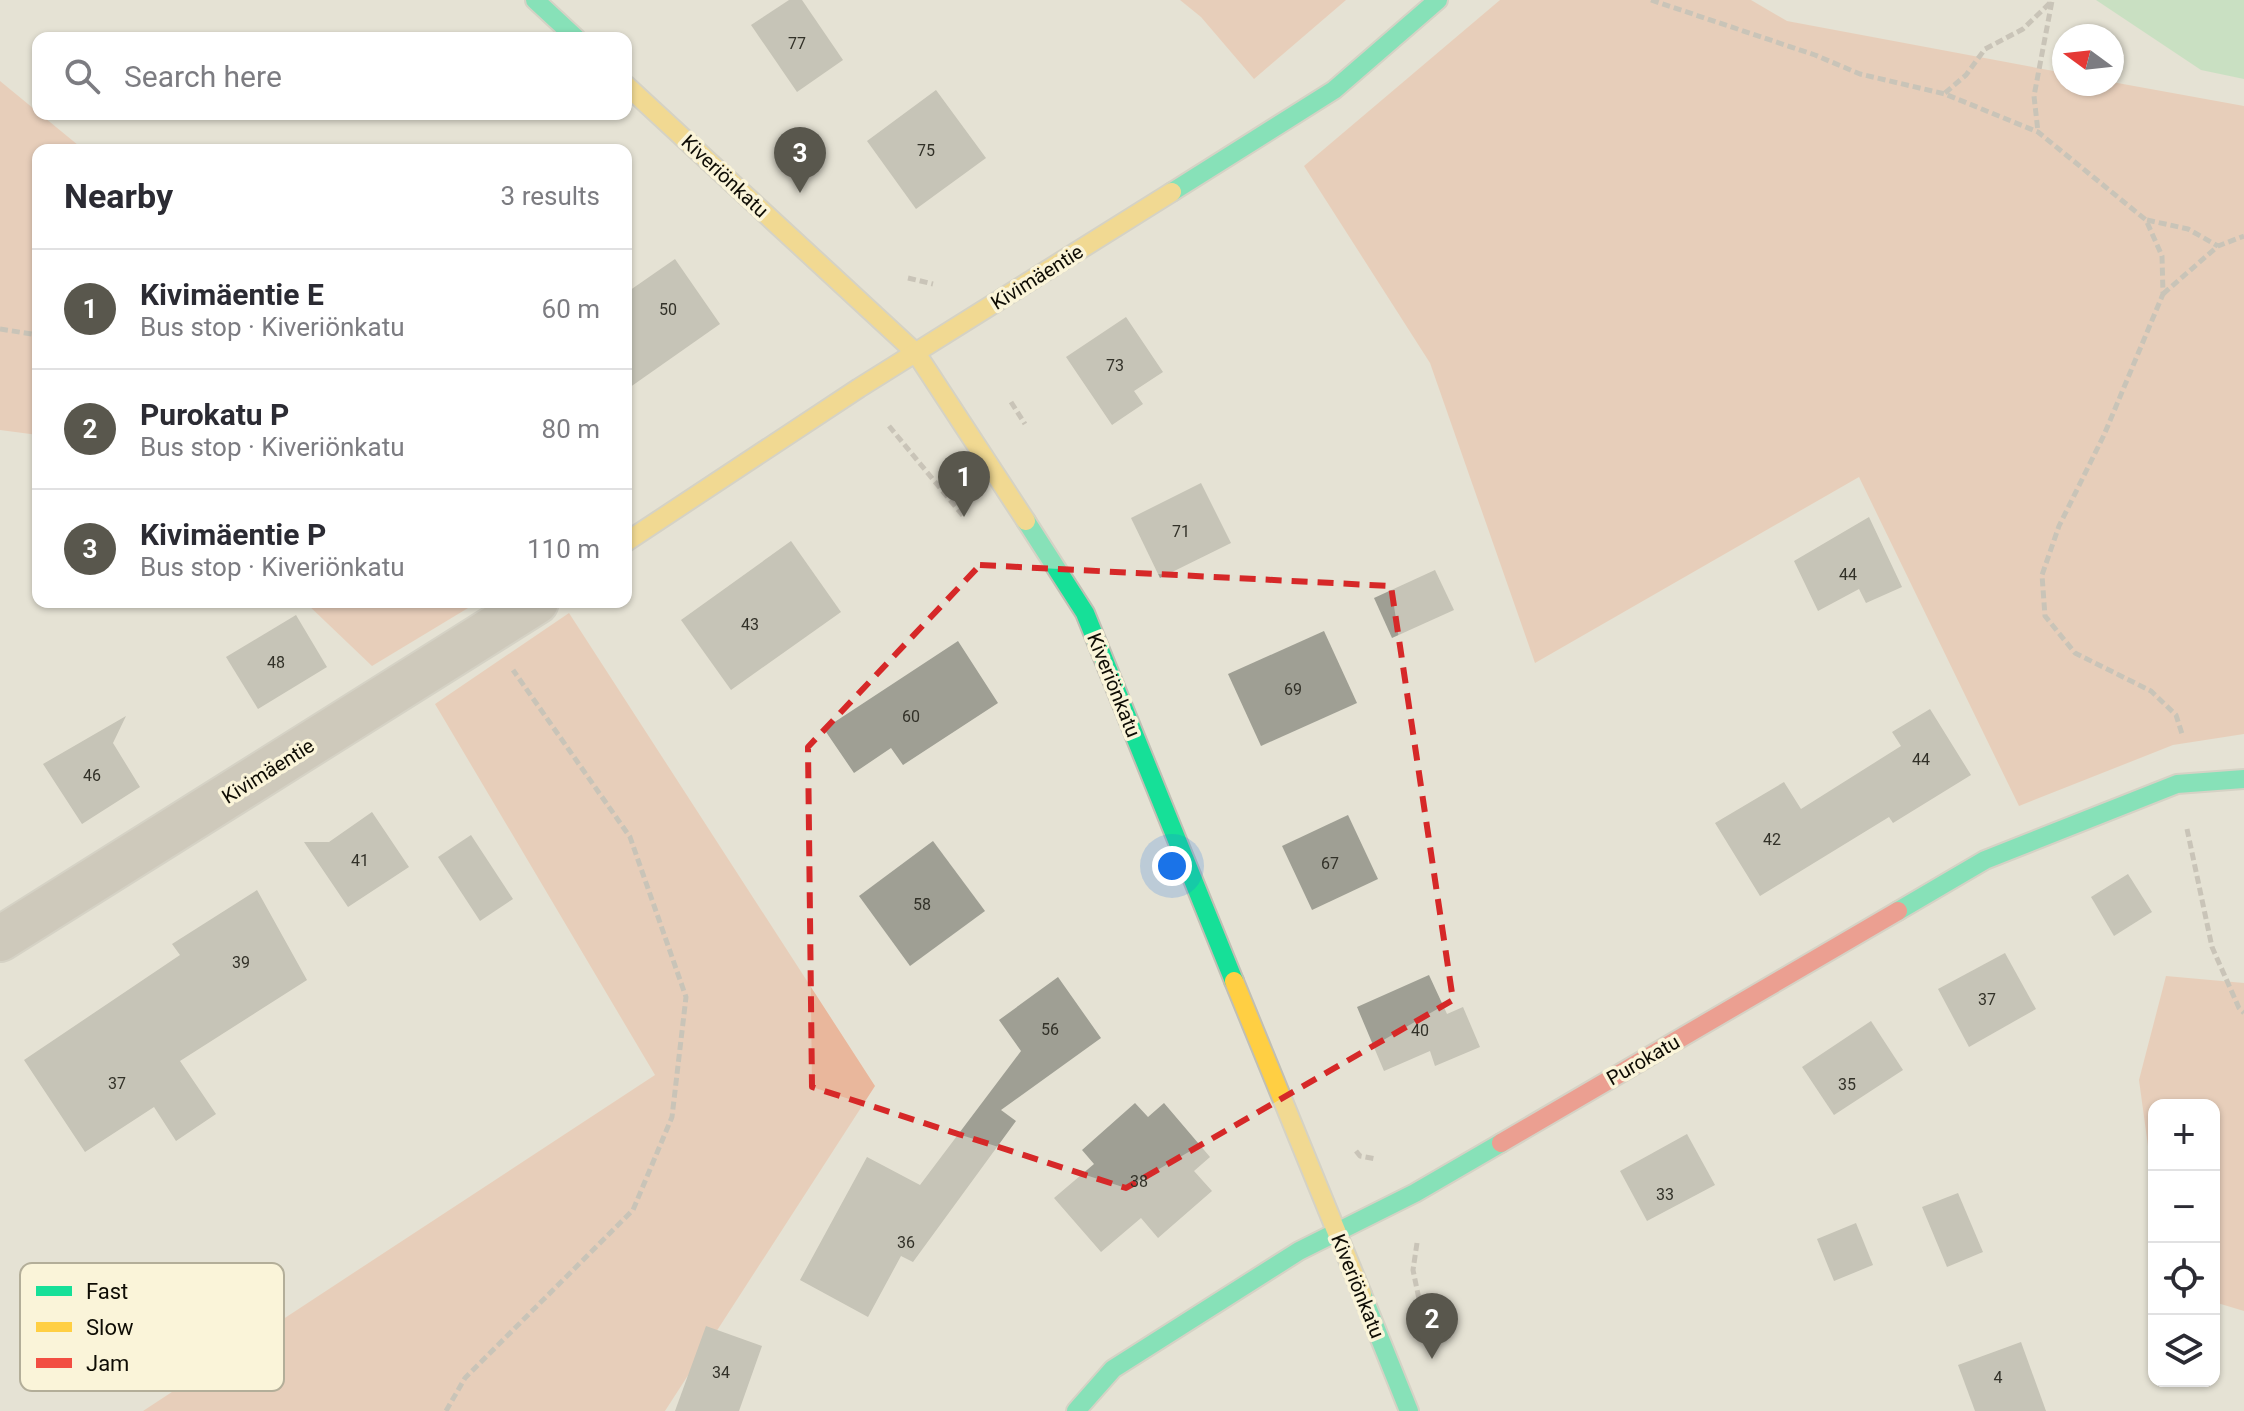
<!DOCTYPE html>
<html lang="en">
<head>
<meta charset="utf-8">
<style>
	:root { --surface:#fff; --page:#f7f7f7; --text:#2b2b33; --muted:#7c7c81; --line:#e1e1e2; --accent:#59574d }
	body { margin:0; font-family:Roboto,sans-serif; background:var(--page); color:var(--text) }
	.controls { position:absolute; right:24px; bottom:24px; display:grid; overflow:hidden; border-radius:16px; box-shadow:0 2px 6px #0004 }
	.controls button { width:72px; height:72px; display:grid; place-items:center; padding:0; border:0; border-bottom:2px solid var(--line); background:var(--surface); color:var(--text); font:40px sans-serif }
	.compass { position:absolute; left:2052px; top:24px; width:72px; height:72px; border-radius:50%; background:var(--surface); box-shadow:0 2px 6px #0004; rotate:285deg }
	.you { position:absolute; left:1172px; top:866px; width:28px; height:28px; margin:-20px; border:6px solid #fff; border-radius:50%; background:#1a73e8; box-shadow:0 0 0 12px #1a73e833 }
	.badge { display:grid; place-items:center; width:52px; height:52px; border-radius:50%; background:var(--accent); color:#fff; font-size:26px; font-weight:700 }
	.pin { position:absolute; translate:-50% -66px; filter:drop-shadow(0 2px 4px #0008) }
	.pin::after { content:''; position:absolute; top:42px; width:28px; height:24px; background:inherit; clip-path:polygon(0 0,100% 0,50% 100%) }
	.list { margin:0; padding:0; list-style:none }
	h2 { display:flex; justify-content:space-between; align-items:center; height:104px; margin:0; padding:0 32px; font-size:34px }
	h2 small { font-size:26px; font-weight:400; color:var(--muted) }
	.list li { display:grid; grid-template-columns:52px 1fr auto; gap:24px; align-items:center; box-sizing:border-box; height:120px; padding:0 32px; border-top:2px solid var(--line) }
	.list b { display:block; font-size:30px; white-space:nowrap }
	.list p { margin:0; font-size:26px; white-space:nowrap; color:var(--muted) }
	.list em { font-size:26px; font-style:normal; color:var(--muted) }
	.icon { flex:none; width:44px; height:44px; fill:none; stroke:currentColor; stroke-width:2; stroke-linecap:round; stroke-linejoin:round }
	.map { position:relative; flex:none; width:2244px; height:1411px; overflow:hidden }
	.search { position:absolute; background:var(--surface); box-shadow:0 2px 6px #0004; left:32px; top:32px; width:600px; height:88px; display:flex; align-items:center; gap:20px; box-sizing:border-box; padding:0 28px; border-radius:16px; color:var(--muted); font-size:30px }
	.panel { position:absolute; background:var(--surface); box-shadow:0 2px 6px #0004; left:32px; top:144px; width:600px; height:464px; border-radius:16px }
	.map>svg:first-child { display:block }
	.forest { fill:#e9b79c }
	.water { fill:#a7deae }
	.building { fill:#9f9f94 }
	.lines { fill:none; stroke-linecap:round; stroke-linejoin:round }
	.street-casing { stroke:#c1bfb4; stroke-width:48 }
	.fast-casing { stroke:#c1bfb4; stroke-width:22 }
	.slow-casing { stroke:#c1bfb4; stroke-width:22 }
	.jam-casing { stroke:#c1bfb4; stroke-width:22 }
	.path { stroke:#a7a197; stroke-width:5; stroke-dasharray:8 4; stroke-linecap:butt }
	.street { stroke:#b2aa9e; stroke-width:44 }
	.fast { stroke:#16e098; stroke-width:18 }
	.slow { stroke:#ffcf43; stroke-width:18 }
	.jam { stroke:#f24e42; stroke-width:18 }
	.marked { fill:none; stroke:#d62828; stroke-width:6; stroke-dasharray:16 10; stroke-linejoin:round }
	.labels { text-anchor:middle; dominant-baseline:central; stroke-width:7; stroke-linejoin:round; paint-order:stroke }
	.number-label { font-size:16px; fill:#323128 }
	.street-label { font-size:20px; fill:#0e0c04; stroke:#faf4d9 }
	.key { fill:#faf4d9; stroke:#b3ae99; stroke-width:2 }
	.key-label { font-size:22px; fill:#0e0c04 }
</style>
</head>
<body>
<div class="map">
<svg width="2244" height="1411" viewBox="0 0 2244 1411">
	<rect width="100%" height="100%" fill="#e5e2d4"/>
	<g class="forest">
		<polygon points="1180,0 1346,0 1254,79 1201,17"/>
		<polygon points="1500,0 1751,0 1787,21 2064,73 2064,84 2112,84 2112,82 2244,106 2244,734 2173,745 2019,806 1859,477 1535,663 1430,363 1304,166"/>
		<polygon points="0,81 84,150 38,150 38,435 0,430"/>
		<polygon points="305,602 478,602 372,666"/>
		<polygon points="569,613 875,1086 665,1411 143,1411 655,1075 435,704"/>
		<polygon points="2166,976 2244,983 2244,1311 2214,1302 2214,1105 2154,1105 2154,1190 2139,1080"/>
	</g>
	<polygon class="water" points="2096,0 2244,0 2244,79 2201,70"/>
	<g class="building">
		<polygon points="789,0 802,0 843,60 797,92 751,25"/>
		<polygon points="936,90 986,158 916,209 867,141"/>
		<polygon points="675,259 720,324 626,390 626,293"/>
		<polygon points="1126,317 1163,372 1134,391 1143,404 1112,425 1066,357"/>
		<polygon points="1201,483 1231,543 1160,578 1131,518"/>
		<polygon points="1869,517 1902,587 1866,603 1859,589 1818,611 1794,561"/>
		<polygon points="791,541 841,612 731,690 681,620"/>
		<polygon points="1435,570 1454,610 1392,638 1374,598"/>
		<polygon points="296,615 327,667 258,709 226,657"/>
		<polygon points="1324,631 1357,703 1261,746 1228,674"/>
		<polygon points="958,641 998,703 903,765 891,748 854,773 824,729"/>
		<polygon points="1930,709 1971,775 1893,823 1889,817 1760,896 1715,823 1784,782 1801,809 1901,746 1892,732"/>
		<polygon points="126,716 113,743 140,787 82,824 43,764"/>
		<polygon points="372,812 409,867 348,907 304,842 329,842"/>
		<polygon points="1348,815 1378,879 1312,910 1282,846"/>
		<polygon points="471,835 513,899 480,921 438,857"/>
		<polygon points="933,841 985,911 910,966 859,896"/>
		<polygon points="2128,874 2152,912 2114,936 2091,897"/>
		<polygon points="257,890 307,980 180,1061 216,1114 176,1141 154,1107 85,1152 24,1060 180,955 172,944"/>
		<polygon points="2005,953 2036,1009 1969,1047 1938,989"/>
		<polygon points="1429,975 1447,1014 1463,1007 1480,1047 1435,1066 1430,1051 1384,1071 1357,1007"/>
		<polygon points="1058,977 1101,1038 1001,1110 1016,1121 913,1262 901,1256 868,1317 800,1280 867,1157 920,1185 1021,1051 999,1020"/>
		<polygon points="1871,1021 1903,1070 1834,1115 1802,1067"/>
		<polygon points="1135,1103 1148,1117 1164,1103 1210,1157 1194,1171 1212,1191 1158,1238 1141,1218 1101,1252 1054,1198 1094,1164 1082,1150"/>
		<polygon points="1687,1134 1715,1185 1647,1221 1620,1171"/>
		<polygon points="1958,1193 1983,1252 1947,1267 1922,1207"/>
		<polygon points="1856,1223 1873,1265 1834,1281 1817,1239"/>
		<polygon points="706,1326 762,1346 739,1411 675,1411"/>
		<polygon points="2021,1342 2046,1411 1975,1411 1958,1365"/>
	</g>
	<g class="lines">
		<defs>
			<polyline id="street" points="0,939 536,602"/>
			<g id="fast">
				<polyline points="535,0 576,38"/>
				<polyline points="1172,192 1334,90 1438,0"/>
				<polyline points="1026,521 1085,613 1234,981"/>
				<polyline points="1898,911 1985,860 2177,784 2244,779"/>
				<polyline points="1362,1294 1409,1411"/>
				<polyline points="1076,1411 1113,1369 1299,1251 1415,1193 1501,1143"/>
			</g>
			<g id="slow">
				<polyline points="626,85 916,353 1026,521"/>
				<polyline points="626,542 859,388 1172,192"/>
				<polyline points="1234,981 1362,1294"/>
			</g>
			<polyline id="jam" points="1501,1143 1898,911"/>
		</defs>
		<use href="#street" class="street-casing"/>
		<use href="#fast" class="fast-casing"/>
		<use href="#slow" class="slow-casing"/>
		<use href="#jam" class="jam-casing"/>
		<g class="path">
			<polyline points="1651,0 1815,55 1860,74 1945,94 2038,132 2146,220 2162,256 2163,294 2104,435 2059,526 2042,575 2045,616 2075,653 2151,691 2176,715 2183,737"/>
			<polyline points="1945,93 1966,75 1985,49 2023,29 2052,1 2034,96 2038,132"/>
			<polyline points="2147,220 2188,229 2218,246"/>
			<polyline points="908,278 933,284"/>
			<polyline points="2163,294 2218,246 2244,236"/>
			<polyline points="0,329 38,335"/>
			<polyline points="1011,402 1025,424"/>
			<polyline points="889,426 964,517"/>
			<polyline points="2187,829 2212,947 2239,1008 2244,1013"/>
			<polyline points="1356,1151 1360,1156 1376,1159"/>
			<polyline points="1417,1243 1413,1270 1420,1304"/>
			<polyline points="446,1411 465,1378 633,1210 672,1117 686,997 630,837 513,670"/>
		</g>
		<use href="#street" class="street"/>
		<use href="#fast" class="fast"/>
		<use href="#slow" class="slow"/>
		<use href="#jam" class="jam"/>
	</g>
	<path d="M0 0H2244V1411H0ZM980,565L1391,586L1453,1000L1126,1188L812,1087L808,747Z" fill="#e5e2d4" fill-opacity=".55" fill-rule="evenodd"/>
	<path class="marked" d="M980,565L1391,586L1453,1000L1126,1188L812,1087L808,747Z"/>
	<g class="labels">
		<g class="number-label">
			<text x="797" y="43">77</text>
			<text x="926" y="150">75</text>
			<text x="668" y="309">50</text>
			<text x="1115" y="365">73</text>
			<text x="1181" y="531">71</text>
			<text x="1848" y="574">44</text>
			<text x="750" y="624">43</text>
			<text x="276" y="662">48</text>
			<text x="1293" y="689">69</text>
			<text x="911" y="716">60</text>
			<text x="1921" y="759">44</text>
			<text x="92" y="775">46</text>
			<text x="1772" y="839">42</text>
			<text x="360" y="860">41</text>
			<text x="1330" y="863">67</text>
			<text x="922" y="904">58</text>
			<text x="241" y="962">39</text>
			<text x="1987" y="999">37</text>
			<text x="1050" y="1029">56</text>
			<text x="1420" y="1030">40</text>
			<text x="117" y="1083">37</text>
			<text x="1847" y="1084">35</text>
			<text x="1139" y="1181">38</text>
			<text x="1665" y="1194">33</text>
			<text x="906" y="1242">36</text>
			<text x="721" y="1372">34</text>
			<text x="1998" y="1377">4</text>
		</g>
		<g class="street-label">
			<text transform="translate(725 176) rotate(43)">Kiveriönkatu</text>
			<text transform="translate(1037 277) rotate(-32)">Kivimäentie</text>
			<text transform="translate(1114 685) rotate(68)">Kiveriönkatu</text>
			<text transform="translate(268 771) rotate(-32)">Kivimäentie</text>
			<text transform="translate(1643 1060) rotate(-30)">Purokatu</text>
			<text transform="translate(1358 1286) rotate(68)">Kiveriönkatu</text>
		</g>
	</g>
	<rect x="20" y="1263" width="264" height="128" rx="12" class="key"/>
	<rect x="36" y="1286" width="36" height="10" fill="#16e098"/>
	<rect x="36" y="1322" width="36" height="10" fill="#ffcf43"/>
	<rect x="36" y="1358" width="36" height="10" fill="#f24e42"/>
	<g class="key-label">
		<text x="86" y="1299">Fast</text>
		<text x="86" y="1335">Slow</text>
		<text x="86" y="1371">Jam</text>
	</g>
</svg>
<div class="controls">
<button>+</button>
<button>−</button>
<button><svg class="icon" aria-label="locate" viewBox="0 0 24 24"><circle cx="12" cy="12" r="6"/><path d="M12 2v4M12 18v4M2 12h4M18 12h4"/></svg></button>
<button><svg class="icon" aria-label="layers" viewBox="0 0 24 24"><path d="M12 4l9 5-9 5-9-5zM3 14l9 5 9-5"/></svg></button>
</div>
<svg class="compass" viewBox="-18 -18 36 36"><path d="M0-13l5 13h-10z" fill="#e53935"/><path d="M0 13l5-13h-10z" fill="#7c7c81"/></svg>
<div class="you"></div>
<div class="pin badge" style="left:964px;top:517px">1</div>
<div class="pin badge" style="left:1432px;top:1359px">2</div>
<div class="pin badge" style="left:800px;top:193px">3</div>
<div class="search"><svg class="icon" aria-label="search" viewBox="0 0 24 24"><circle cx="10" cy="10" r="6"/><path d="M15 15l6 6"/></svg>Search here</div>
<section class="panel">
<h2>Nearby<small>3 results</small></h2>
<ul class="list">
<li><span class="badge">1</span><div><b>Kivimäentie E</b><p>Bus stop · Kiveriönkatu</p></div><em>60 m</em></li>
<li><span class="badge">2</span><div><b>Purokatu P</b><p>Bus stop · Kiveriönkatu</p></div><em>80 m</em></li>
<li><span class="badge">3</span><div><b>Kivimäentie P</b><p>Bus stop · Kiveriönkatu</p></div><em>110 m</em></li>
</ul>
</section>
</div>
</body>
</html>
